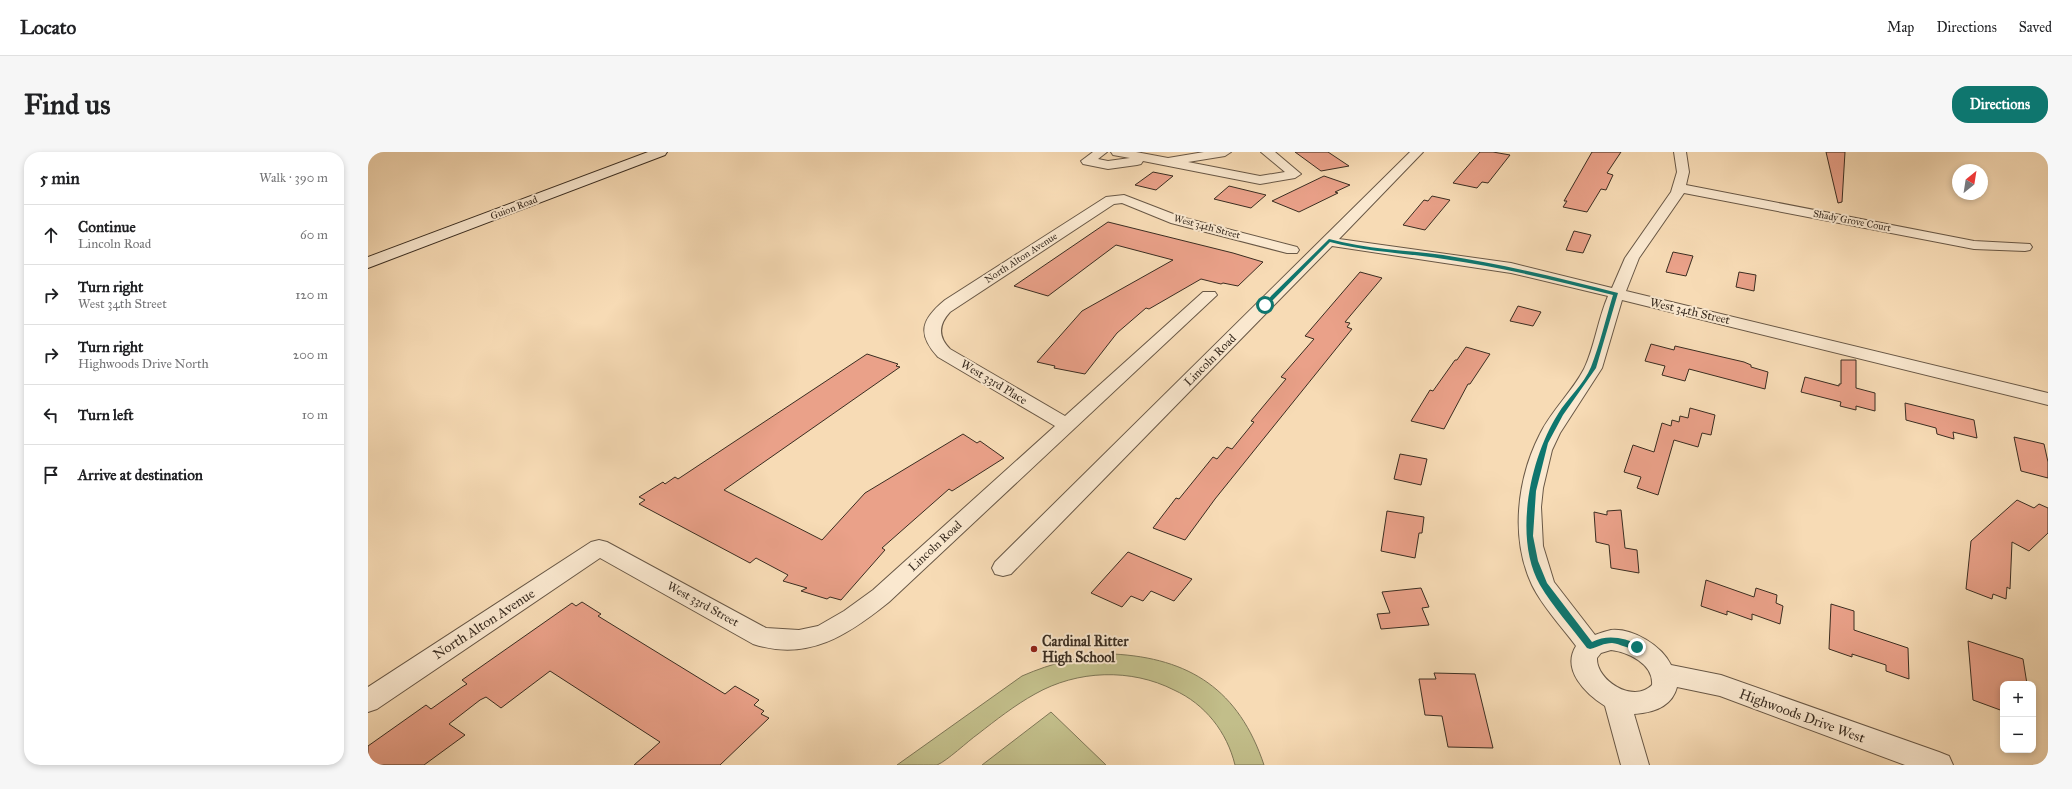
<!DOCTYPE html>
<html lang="en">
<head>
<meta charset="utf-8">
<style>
	:root { --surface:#fff; --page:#f6f6f6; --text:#202124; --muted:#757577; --line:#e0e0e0; --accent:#0f766e }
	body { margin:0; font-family:"IM FELL Great Primer",serif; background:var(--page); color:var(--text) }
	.controls { position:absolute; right:12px; bottom:12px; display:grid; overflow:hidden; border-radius:8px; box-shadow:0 2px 6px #0003 }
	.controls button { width:36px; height:36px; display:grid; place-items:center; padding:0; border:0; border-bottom:1px solid var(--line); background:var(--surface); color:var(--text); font:20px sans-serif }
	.compass { position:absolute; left:1584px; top:12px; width:36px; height:36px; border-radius:50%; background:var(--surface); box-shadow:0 2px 6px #0003; rotate:30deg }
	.stop { position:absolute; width:12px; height:12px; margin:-9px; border:3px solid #0f766e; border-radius:50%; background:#fff }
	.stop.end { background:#0f766e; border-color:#fff; box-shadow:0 1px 4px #0008 }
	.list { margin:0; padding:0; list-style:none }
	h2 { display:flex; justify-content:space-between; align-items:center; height:52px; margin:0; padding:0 16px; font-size:17px }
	h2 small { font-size:13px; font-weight:400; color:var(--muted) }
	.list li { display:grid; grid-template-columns:26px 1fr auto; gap:12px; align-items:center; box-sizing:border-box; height:60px; padding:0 16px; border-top:1px solid var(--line) }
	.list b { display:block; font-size:15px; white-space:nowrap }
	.list p { margin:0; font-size:13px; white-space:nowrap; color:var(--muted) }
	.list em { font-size:13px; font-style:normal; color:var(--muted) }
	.icon { flex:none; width:22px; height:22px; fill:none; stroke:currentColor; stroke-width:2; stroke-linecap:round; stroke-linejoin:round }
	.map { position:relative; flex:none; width:1680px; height:613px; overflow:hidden; border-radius:16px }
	header { display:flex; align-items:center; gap:24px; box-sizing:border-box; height:56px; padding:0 20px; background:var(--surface); border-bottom:1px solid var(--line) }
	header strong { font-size:19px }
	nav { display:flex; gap:22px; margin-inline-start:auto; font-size:14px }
	.intro { display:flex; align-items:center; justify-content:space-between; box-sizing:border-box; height:96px; padding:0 24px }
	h1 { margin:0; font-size:28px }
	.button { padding:10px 18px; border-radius:16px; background:var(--accent); color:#fff; font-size:14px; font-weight:700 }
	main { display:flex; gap:24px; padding:0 24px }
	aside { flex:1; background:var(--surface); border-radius:16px; box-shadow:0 2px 6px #0003 }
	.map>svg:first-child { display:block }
	.green { fill:#c2be8a; stroke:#7e7656 }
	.building { fill:#eaa189; stroke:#3a2d21 }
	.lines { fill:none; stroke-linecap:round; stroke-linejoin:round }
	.street-casing { stroke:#695846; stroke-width:2 }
	.secondary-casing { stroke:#3a2d21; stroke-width:2 }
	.street { fill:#fae8cf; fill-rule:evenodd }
	.secondary { fill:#fae8cf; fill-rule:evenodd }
	.route { fill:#0f766e }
	.poi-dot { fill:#8f2418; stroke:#fae8cf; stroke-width:1.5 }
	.labels { text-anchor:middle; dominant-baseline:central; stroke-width:4; stroke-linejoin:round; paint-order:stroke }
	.far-street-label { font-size:10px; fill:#3a2d21; stroke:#fae8cf }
	.street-label { font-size:12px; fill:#3a2d21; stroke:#fae8cf }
	.near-street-label { font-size:14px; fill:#3a2d21; stroke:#fae8cf }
	.near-poi-label { font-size:14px; font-weight:bold; fill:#3a2d21; stroke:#fae8cf; text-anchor:start }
</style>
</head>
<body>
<header>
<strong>Locato</strong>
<nav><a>Map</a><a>Directions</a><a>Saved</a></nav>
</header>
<div class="intro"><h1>Find us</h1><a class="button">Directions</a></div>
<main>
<aside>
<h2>5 min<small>Walk · 390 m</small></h2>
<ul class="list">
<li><svg class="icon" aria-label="ahead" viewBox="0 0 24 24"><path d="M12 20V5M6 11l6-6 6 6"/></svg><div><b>Continue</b><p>Lincoln Road</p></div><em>60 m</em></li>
<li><svg class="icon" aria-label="right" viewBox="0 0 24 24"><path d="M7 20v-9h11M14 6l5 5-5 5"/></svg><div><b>Turn right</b><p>West 34th Street</p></div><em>120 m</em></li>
<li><svg class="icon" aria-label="right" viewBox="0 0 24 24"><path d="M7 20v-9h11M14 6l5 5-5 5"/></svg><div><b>Turn right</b><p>Highwoods Drive North</p></div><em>200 m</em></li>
<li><svg class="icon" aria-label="left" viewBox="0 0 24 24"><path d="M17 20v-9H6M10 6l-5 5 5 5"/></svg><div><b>Turn left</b></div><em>10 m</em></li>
<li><svg class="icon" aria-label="arrive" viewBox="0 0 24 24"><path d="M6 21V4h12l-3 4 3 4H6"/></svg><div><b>Arrive at destination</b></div></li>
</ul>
</aside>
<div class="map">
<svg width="1680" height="613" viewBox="0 0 1680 613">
	<rect width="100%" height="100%" fill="#f7dbb5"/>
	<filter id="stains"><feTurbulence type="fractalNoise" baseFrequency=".005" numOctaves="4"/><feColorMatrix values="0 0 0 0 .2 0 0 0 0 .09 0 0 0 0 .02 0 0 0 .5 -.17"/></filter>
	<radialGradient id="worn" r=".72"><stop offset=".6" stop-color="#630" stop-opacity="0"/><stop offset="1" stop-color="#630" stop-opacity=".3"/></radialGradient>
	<g class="green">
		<path d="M745,502C822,506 871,538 896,613H867C859,580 837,552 806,538C763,516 709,518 667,542C647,553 628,568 610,582C600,589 579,609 569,613C561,613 539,613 529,613L654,524C684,511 712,504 745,502Z"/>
		<polygon points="683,560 738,613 614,613"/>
	</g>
	<g class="building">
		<polygon points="927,0 960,0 981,14 953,19"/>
		<polygon points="1112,0 1125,0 1142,3 1120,31 1114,30 1109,36 1085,31"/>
		<polygon points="1224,0 1253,0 1239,21 1245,23 1238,38 1233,37 1219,60 1195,55 1199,49 1196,49"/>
		<polygon points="1458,0 1477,0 1474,50 1470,51"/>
		<polygon points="785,20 805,24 788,38 767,33"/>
		<polygon points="956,24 982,33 967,40 970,41 931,60 904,49"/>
		<polygon points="861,34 898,43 883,56 846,47"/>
		<polygon points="1064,44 1082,48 1057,78 1035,73 1056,48 1060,49"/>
		<polygon points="740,70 865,101 895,110 870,134 855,131 853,132 833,127 781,157 778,156 749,181 717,222 686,216 687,214 669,210 714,159 805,108 748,93 680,144 646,134"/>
		<polygon points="1206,79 1223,83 1215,101 1198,98"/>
		<polygon points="1305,100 1325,104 1318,124 1298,120"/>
		<polygon points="992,120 1014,126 977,170 982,171 979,175 984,177 847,347 817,388 785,376 808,346 811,347 845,305 849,307 859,295 864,297 886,270 883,269 918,227 913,225 946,187 937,184"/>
		<polygon points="1371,120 1388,123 1386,139 1368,135"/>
		<polygon points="1150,154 1173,160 1165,174 1142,169"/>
		<polygon points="1283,192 1306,198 1307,194 1376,210 1383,213 1383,215 1400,220 1397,237 1321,217 1317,229 1294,223 1297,214 1277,209"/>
		<polygon points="1098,195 1122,202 1102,232 1100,232 1076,277 1043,269 1062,238 1065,239 1087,208 1089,208"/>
		<polygon points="499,202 530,212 528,214 532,215 356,338 454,388 497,341 595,282 609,291 612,289 636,306 584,339 581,337 514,396 517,398 473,448 462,445 459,447 433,439 439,436 415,429 420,423 388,406 382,411 271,352 277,348 271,345 295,330 297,332 307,325 310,327"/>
		<polygon points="1473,208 1488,208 1488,236 1507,241 1507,259 1488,254 1488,258 1472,254 1473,250 1433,240 1437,225 1471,234 1471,232 1473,232"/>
		<polygon points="1537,251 1606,268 1609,286 1585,280 1586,287 1569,282 1568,276 1538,268"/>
		<polygon points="1322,256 1347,263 1343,283 1334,281 1330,295 1306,288 1290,343 1269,336 1273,325 1256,320 1265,293 1286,300 1294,271 1303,274 1304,268 1311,270 1312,264 1320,266"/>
		<polygon points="1646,285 1676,292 1680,310 1680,326 1653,319"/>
		<polygon points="1032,302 1059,307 1053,333 1026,327"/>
		<polygon points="1649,348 1666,356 1671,352 1680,356 1680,381 1661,399 1644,390 1642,437 1639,435 1638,447 1625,442 1624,447 1598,437 1603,389"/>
		<polygon points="1253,358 1257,396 1269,398 1271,421 1243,416 1241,393 1228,390 1226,360 1239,363 1239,359"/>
		<polygon points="1019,359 1056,365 1054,381 1051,381 1047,406 1013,399"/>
		<polygon points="760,400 798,416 824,427 806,449 783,439 775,449 763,444 754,455 723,441"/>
		<polygon points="1338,428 1386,445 1388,436 1409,443 1408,451 1415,454 1412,472 1384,462 1384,468 1359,459 1359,463 1333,454"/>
		<polygon points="1053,436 1061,455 1054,456 1061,473 1013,477 1009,462 1022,461 1014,440"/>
		<polygon points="214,450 233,462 230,464 357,542 367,534 391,548 386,553 396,559 393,562 401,566 352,613 266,613 292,590 182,519 133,556 118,545 112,548 81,572 97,583 56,613 0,613 0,594 58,553 63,557 94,535 99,532 94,528 204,451 208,454"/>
		<polygon points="1463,452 1486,459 1486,478 1540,496 1541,527 1518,519 1518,513 1484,502 1484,505 1461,497"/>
		<polygon points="1600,489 1655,507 1659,532 1635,532 1635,559 1605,548"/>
		<polygon points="1066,521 1107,522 1125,596 1080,595 1074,564 1057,563 1051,527 1068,527"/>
	</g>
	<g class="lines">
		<defs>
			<g id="street">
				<polygon points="725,0 739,0 730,7 740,9 762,6 745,3 743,0 768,0 800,6 836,0 863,0 857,4 820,10 892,24 917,20 893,0 907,0 933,22 927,26 892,32 775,9 773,12 769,13 740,17 715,12 713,9"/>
				<path d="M1042,0H1055L971,87L1143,111L1244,136L1257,106L1303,40L1309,20L1306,0H1318L1321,20L1318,33L1606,89L1662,92L1664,95L1662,98L1657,99L1606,97L1316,41L1271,106L1258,139L1680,241V253L1254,148L1234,216L1192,281L1184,298L1175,336L1173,355L1175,394L1186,430L1227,483C1232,481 1238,479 1243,478C1265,476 1294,494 1303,513L1353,523L1571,600L1581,604L1585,613H1537L1352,544L1309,535C1304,555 1284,561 1266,562L1281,613H1253L1237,554C1218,542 1193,518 1208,494C1194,475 1174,454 1164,433C1142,386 1149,327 1172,282C1183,259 1204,240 1216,217C1226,197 1230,167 1240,144L1143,121L964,94L643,422L635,424L627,422L624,416L627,410ZM1243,498C1260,500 1286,512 1284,533C1265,552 1228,528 1229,506L1233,501Z"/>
				<path d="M756,43L813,65L929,95L931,98L929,101H919L803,71L754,51L746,52L582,160C570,173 570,185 582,197L697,264L835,140H847L849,143L521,450C480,483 440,510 385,492L232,406L9,557L0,560V535L223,390L231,388L239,390L398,476L431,478L450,474L476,459L505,438L687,274L570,205C548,181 554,167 577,148L738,45Z"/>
			</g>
			<polygon id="secondary" points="280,0 299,0 297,3 0,116 0,105"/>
		</defs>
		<use href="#street" class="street-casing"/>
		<use href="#secondary" class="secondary-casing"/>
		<use href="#street" class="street"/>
		<use href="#secondary" class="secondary"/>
	</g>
	<path class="route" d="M961,87C998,97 1037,98 1075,103C1134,112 1192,126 1250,141L1228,216L1195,263L1180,291L1168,339L1165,384L1170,409L1179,431L1224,490C1240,482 1256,486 1272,493V497C1264,499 1253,492 1244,491C1236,491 1230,495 1222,497L1219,496C1204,476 1185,455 1172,433C1145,386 1162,306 1190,262C1199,247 1216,232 1223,215C1232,192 1238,166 1245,143C1189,129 1133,115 1076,107C1038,101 999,100 962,90L899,154H895V152Z"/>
	<circle class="poi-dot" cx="666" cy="497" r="4"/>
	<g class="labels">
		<g class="far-street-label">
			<text transform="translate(146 56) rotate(-21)">Guion Road</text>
			<text transform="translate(1484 69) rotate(11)">Shady Grove Court</text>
			<text transform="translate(839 75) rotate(15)">West 34th Street</text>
			<text transform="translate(653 106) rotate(-33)">North Alton Avenue</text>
		</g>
		<g class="street-label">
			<text transform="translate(1322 159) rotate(13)">West 34th Street</text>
			<text transform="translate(842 208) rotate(-45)">Lincoln Road</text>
			<text transform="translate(626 230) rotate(31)">West 33rd Place</text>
			<text transform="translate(567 394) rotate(-43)">Lincoln Road</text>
			<text transform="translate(335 452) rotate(29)">West 33rd Street</text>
		</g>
		<g class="near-street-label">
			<text transform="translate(116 472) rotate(-33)">North Alton Avenue</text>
			<text transform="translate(1434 564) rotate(20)">Highwoods Drive West</text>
		</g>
		<g class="near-poi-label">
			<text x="674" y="489">Cardinal Ritter<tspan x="674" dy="16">High School</tspan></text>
		</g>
	</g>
	<rect width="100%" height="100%" filter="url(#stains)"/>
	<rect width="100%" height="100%" fill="url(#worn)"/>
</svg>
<div class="controls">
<button>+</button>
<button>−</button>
</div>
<svg class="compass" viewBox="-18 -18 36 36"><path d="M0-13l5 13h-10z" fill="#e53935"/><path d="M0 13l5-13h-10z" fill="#757577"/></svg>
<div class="stop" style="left:897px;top:153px"></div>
<div class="stop end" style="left:1269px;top:495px"></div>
</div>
</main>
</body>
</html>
